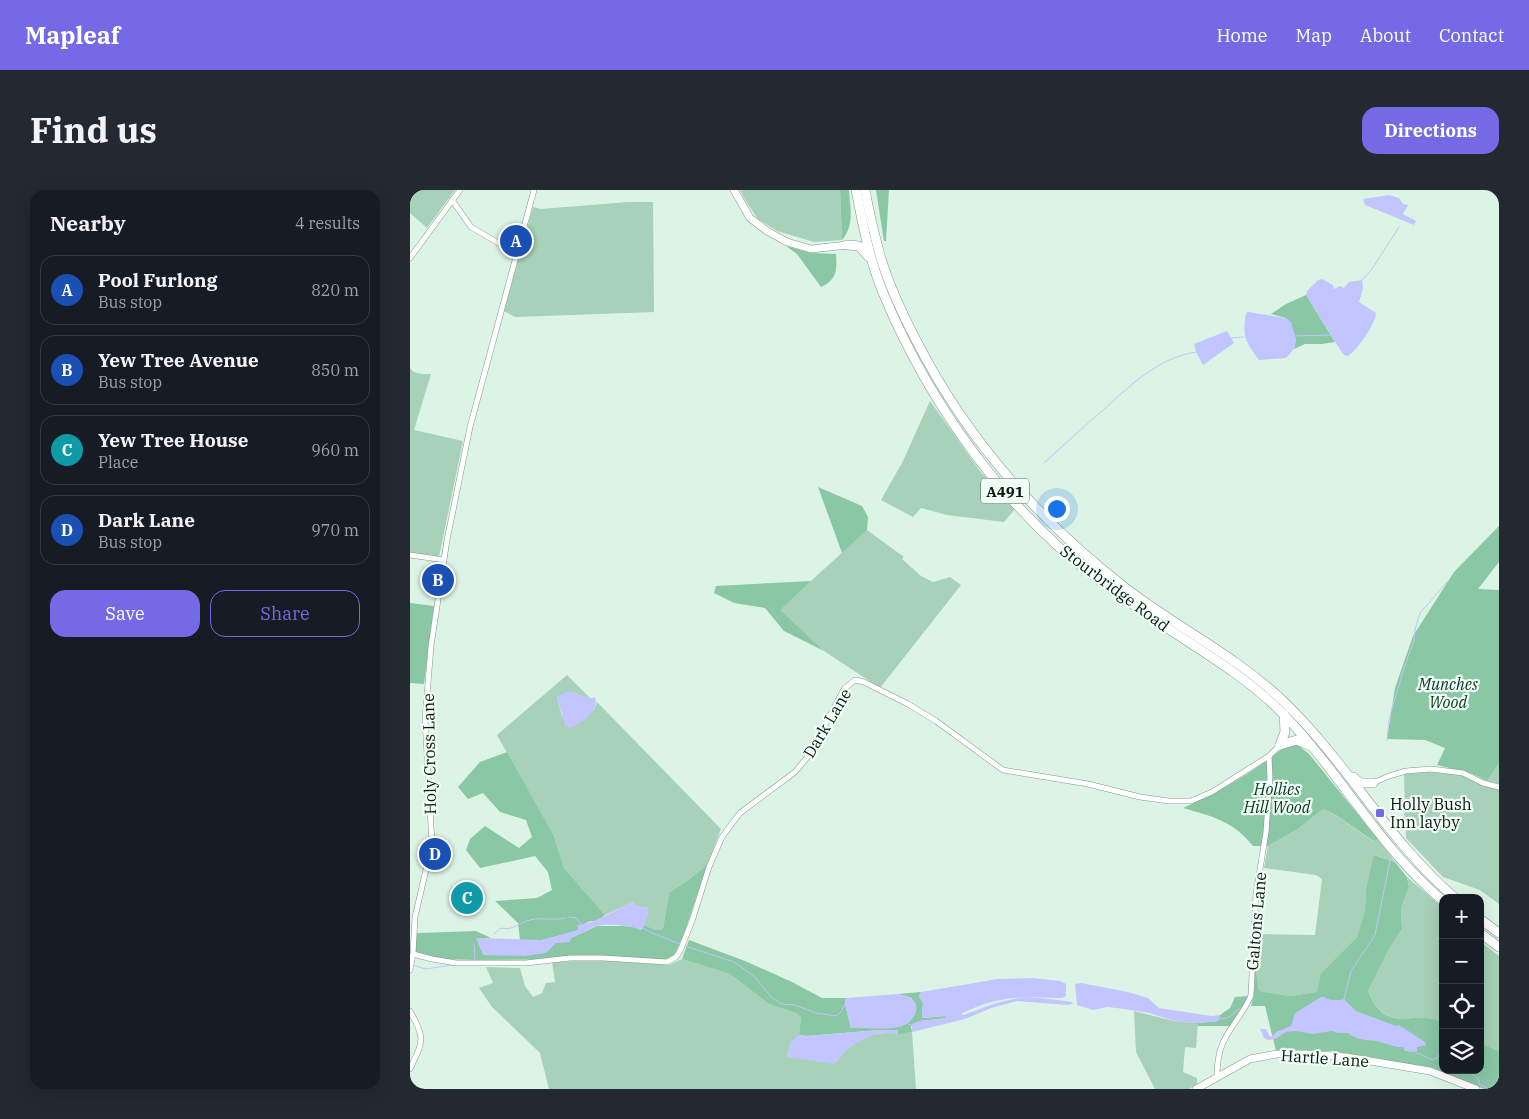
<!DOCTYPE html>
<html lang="en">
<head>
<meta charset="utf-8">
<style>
	:root { --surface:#171b24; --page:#242831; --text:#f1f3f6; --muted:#9ea1a6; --line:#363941; --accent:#746ae5 }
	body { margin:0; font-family:"IBM Plex Serif",serif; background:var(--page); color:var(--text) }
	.controls { position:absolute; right:15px; bottom:15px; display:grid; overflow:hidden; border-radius:10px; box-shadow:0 5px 20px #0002 }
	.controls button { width:45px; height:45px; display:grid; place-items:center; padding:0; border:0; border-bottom:1px solid var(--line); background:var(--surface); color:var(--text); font:25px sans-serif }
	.you { position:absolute; left:646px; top:318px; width:18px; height:18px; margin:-12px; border:4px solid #fff; border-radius:50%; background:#1a73e8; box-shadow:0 0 0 8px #1a73e833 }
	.badge { display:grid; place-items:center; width:32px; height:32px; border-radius:50%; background:var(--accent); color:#fff; font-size:16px; font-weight:700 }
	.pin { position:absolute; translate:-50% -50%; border:2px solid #fff; box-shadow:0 1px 5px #0006 }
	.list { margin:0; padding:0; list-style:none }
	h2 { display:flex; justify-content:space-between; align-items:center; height:65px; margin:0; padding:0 20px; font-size:21px }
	h2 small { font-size:16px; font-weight:400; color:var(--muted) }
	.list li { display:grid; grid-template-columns:32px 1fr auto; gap:15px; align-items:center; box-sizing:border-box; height:70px; margin:0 10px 10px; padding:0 10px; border:1px solid var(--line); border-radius:15px }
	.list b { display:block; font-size:19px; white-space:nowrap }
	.list p { margin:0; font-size:16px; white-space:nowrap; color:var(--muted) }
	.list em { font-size:16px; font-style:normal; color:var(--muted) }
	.actions { display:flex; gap:10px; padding:15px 20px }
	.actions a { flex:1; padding:11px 0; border:1px solid var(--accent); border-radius:15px; text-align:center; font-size:18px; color:var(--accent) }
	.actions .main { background:var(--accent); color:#fff }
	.icon { flex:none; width:28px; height:28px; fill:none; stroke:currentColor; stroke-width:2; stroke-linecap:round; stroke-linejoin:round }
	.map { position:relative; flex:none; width:1089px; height:899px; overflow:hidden; border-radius:15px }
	header { display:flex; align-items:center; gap:30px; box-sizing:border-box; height:70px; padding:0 25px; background:var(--accent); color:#fff }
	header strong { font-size:24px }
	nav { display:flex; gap:28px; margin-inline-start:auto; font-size:18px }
	.intro { display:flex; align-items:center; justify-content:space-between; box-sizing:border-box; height:120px; padding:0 30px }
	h1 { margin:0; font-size:35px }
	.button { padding:12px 22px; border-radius:15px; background:var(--accent); color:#fff; font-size:18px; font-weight:700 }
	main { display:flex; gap:30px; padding:0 30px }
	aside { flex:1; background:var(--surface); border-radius:15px; box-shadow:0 5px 20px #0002 }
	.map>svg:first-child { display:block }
	.green { fill:#a7d1b8 }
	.forest { fill:#89c7a5 }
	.water { fill:#c2c5ff }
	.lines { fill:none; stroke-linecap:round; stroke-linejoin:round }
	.stream { stroke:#c2c5ff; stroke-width:1 }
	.street-casing { stroke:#82998b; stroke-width:6 }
	.secondary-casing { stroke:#82998b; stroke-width:8 }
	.highway-casing { stroke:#82998b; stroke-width:10 }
	.street { stroke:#fff; stroke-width:5 }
	.secondary { stroke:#fff; stroke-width:7 }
	.highway { stroke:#fff; stroke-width:9 }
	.poi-dot { fill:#746ae5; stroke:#f0fef5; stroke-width:2 }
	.labels { text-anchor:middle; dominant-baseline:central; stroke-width:4.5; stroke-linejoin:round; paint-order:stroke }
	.shield { fill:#f0fef5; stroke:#515c55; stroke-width:1 }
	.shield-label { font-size:15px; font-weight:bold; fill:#0d1611 }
	.street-label { font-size:16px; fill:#0d1611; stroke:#f0fef5 }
	.park-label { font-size:16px; font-style:italic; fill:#053923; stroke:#f0fef5 }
	.poi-label { font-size:16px; fill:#0d1611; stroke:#f0fef5; text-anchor:start }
</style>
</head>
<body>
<header>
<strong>Mapleaf</strong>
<nav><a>Home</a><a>Map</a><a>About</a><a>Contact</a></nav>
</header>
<div class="intro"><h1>Find us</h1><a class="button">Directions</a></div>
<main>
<aside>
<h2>Nearby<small>4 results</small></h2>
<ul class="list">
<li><span class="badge" style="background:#1a4fb4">A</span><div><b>Pool Furlong</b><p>Bus stop</p></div><em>820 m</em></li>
<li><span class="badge" style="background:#1a4fb4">B</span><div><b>Yew Tree Avenue</b><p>Bus stop</p></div><em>850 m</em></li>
<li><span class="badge" style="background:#0f9aa8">C</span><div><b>Yew Tree House</b><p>Place</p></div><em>960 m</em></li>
<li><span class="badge" style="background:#1a4fb4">D</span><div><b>Dark Lane</b><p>Bus stop</p></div><em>970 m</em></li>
</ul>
<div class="actions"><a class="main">Save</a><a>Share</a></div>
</aside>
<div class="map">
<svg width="1089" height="899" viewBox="0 0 1089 899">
	<rect width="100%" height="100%" fill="#dcf4e5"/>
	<g class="green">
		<polygon points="0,0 45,0 17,38 0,23"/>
		<polygon points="330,0 430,0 432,50 404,52 367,41 348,29 335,10"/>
		<polygon points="218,12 243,12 244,122 105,127 94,121 123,17 131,19"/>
		<path d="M0,178C5,185 13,184 21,184L4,240L53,251L29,367L0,363Z"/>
		<polygon points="520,211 570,281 605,319 594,332 537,325 511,318 503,327 471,310 493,271"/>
		<polygon points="457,340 494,367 492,369 511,386 523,392 540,387 551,395 470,498 414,461 369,420"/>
		<path d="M157,485L181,509C165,506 166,496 147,507L152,527L184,520L187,512L311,639L297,675L281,688L259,703L253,739L246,740L234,735L238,724V717C231,718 228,717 223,712L195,725L154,678L144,646L87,545Z"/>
		<polygon points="1089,573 1089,594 1077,591"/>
		<polygon points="1019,582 1051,585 1071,594 1089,600 1089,714 1070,700 1033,687 996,648 994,584"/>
		<path d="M913,619C931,626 946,641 963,651L968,649L985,672L965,665L956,699L955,720L947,747L930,765L907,802L880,806L849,801L845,772L847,744L905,745L912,689L906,685L854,678L858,656L888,639Z"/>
		<path d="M997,687L1033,718V832C1001,818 978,847 958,801L979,759L992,739L991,718L999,697Z"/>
		<polygon points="1070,751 1089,766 1089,861 1070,853"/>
		<path d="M272,769L320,784L359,814L388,824L391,828L389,845L381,852L377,867L427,872C432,860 453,847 466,844C477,842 490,844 502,842L506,899H139L130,863L82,817L69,798L83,793L76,777L110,778L115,796L123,807L132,803L136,793L145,792L142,772L193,770L259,775Z"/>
		<polygon points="724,821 768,832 788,833 786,858 775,857 773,882 787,888 787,894 779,899 745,899 726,862"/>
	</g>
	<g class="forest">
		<path d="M430,0H439C440,18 445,35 432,50Z"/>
		<polygon points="466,0 479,0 476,51 474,51"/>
		<path d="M376,56L401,63L426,64C427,81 427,89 411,97L387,64Z"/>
		<polygon points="896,105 925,152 912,154 895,154 884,159 886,150 876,128 861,124 876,114"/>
		<polygon points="408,297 452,316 458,327 457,340 432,363"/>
		<polygon points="1089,336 1089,372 1068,399 1089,400 1089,573 1077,591 1063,584 1027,575 1035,558 1015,550 977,549 985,498 1003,446 1044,382"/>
		<polygon points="401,391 370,420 414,461 374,441 355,418 324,413 304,403 306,396"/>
		<polygon points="0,413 24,416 14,494 0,493"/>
		<path d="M880,552L887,554L899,564L968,649L964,651C946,641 932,626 913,619L888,639L858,656H843C822,630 803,627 773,618C811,601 848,580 880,552Z"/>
		<polygon points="97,562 144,646 154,678 195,725 187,731 180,731 172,735 168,740 160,743 132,750 110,750 108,733 85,711 127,708 142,700 138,682 125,666 70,678 56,660 60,649 75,636 109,658 122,647 116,630 90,622 73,603 58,609 48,597 70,572"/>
		<path d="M964,665L985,672L997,687L999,697L991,718L992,739L979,759L958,801C977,847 1001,818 1033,832V880H1070V853L1089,861V899H1074L1037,884L999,874L954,866L919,861H866L855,816H841L844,805L845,772L849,801L880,806L907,802L911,784L947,747L955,720L956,699Z"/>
		<polygon points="297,675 274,744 264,766 257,769 65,770 30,769 5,762 6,744 9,743 66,741 81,748 67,749 146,753 161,748 187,736 213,736 223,737 231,740 234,735 246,740 253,739 259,703 281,688"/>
		<path d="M279,750L335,771L382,792L412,808H436L435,814L441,838L492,836L500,831L502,808L488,804L511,802L509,806L513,813L512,826L514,828L535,826L537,828C524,830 513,829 501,836L502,842L488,844V840H470L397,846L389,845L391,828L388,824L359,814L320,784L272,769Z"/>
		<polygon points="839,806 821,836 788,836 788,833 808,831 810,825 820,818 825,807"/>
	</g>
	<g class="water">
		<polygon points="979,5 989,8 993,14 998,15 993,24 1006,31 1004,35 955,15 953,9"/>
		<path d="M912,89L923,95L924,99L930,96L934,98L939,92L952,90L953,98L949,112L966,123C965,135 948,159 938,166L934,165L931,161L896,105L897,101L908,90Z"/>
		<path d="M838,122L876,128L881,132L886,150L884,159L876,168L849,170C835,152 832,146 836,123Z"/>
		<polygon points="817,141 824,153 793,175 786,162 784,154"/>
		<path d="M158,501C169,502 176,511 185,507C190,521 171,534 160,538L155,536L147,507Z"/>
		<path d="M223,712C228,717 231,718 238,717V724L232,740C221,736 199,733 187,736C179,739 170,744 161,748L160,752L146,753L136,763L115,766L73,765L66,748L132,750L168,740L167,735C184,734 207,719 223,712Z"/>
		<path d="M622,788L650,791L656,794V806L652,808C612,807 588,805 551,824L553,825C568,820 583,813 599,810C619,805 642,809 662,812L663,814L657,815L607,811L581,818L555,829L502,842V834L512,830H520L536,828L535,826L512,828L513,813L509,806L511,802L588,789Z"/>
		<polygon points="671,793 718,802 738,808 749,818 801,826 810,825 808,831 788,833 768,832 739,823 715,819 697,817 683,820 667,815 665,794"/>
		<path d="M488,804C492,805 499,806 502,809C513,818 502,833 492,836C480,840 454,838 441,838L435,814L436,808Z"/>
		<path d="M911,807H914C921,811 926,811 934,809L946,821L986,836L989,835L1015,852L1016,855L1007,857V861L1002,862L995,861L993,857C984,857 981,855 973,853C962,849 948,852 938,843H928L922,841L902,844L886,841L876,842L865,849L858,850L854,848L850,839H856L860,847L864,845L866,842L881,836L885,823Z"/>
		<path d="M470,840H488V844C480,844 471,842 464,845C451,849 432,860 427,872L423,874L377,867L381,852L389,845L397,846Z"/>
	</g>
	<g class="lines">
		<g class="stream">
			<polyline points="952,90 962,79 989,37"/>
			<polyline points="885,146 920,145"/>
			<polyline points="821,148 834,147"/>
			<path d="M634,273C653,256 672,238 692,221C720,196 747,168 786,162"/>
			<polyline points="977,551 979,529 994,478 1004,450 1005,439 1010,423 1038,391"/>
			<path d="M985,610L992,612C993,623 998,625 992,635"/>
			<polyline points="159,727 166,728 172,735"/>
			<polyline points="233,738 240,742 270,754"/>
			<path d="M84,744L91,738C103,741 108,733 120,730C132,727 143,731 155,728"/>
			<polyline points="64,754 65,769"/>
			<polyline points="275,756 324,772 344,786 361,807 372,814 385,815 406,823 426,826 430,823 435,814"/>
			<polyline points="4,775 15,779 43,775"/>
			<polyline points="934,809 941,781 965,745 981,666"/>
			<path d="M809,829C823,828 819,826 828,819L831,820"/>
			<polyline points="496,833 501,835"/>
			<polyline points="1005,862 1023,870 1028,867 1030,861 1033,861"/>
			<polyline points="1051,880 1061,882 1069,890 1069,894 1079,899"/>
			<polyline points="1088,899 1089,897"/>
		</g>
		<defs>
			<g id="street">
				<polyline points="42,10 61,37 107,64"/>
				<polyline points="0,68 50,0"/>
				<polyline points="0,365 34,370"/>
				<polyline points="963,593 979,586 996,581 1021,579 1053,583 1073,593 1089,597"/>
				<polyline points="3,764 22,769 46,773 116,773 160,768 193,768 257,772 266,767 270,761 282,731 299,677 312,647 330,623 385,582 400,564 434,499 445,490 454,492 498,514 526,531 593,580 678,594 730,607 759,611 781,611 802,602 859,566 870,555"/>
				<polyline points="0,780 3,764 5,727 22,654 15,529 17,505 21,456 37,350 60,237 124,0"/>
				<path d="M0,821C16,849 13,851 0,879"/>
				<path d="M807,887C807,876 808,865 812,855C819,837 834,824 841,805L846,704L856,642L860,587L859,566"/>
			</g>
			<g id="secondary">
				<polyline points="324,0 340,28 357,41 377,52 401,59 437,55"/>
				<polyline points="786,899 840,869 867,864 895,864 936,867 1020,881 1066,899"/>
			</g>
			<g id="highway">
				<path d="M446,0C453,36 460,72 474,105C519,213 595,320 689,390C716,410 743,429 771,447C803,468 835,488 863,514C926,574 966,655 1033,711"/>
				<path d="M455,0C459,22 464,43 470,65C478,93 491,121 505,148C555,247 625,327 713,396C764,436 823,464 871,509C936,570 977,650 1045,708"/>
				<polyline points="437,55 449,56 459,67"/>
				<polyline points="870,555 887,550 901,556"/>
				<polyline points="870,555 875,542 874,524"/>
				<polyline points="943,587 950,593 963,593"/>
				<polyline points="1070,729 1089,743"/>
				<polyline points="1070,743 1089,757"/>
			</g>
		</defs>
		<use href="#street" class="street-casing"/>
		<use href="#secondary" class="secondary-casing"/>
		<use href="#highway" class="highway-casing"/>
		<use href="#street" class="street"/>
		<use href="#secondary" class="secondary"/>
		<use href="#highway" class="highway"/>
	</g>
	<rect class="poi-dot" x="965" y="618" width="10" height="10" rx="2.5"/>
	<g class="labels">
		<rect class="shield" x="571" y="288.5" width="48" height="25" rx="4"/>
		<g class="shield-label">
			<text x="595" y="301">A491</text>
		</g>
		<g class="street-label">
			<text transform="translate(705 398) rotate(37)">Stourbridge Road</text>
			<text transform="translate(417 533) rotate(-59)">Dark Lane</text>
			<text transform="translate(19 564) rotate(-91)">Holy Cross Lane</text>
			<text transform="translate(846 731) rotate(-85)">Galtons Lane</text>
			<text transform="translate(915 868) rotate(4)">Hartle Lane</text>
		</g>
		<g class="park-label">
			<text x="1038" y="494">Munches<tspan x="1038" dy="18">Wood</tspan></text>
			<text x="867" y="599">Hollies<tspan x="867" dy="18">Hill Wood</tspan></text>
		</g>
		<g class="poi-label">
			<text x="980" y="614">Holly Bush<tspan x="980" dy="18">Inn layby</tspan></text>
		</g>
	</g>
</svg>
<div class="controls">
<button>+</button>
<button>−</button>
<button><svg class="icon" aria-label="locate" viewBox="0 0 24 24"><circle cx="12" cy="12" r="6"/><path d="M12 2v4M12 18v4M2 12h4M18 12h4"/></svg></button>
<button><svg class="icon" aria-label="layers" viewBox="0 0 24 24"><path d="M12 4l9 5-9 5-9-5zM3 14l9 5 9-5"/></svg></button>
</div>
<div class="you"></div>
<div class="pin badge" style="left:106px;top:51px;background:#1a4fb4">A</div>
<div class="pin badge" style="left:28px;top:390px;background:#1a4fb4">B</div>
<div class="pin badge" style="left:57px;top:708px;background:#0f9aa8">C</div>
<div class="pin badge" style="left:25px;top:664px;background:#1a4fb4">D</div>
</div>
</main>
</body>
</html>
